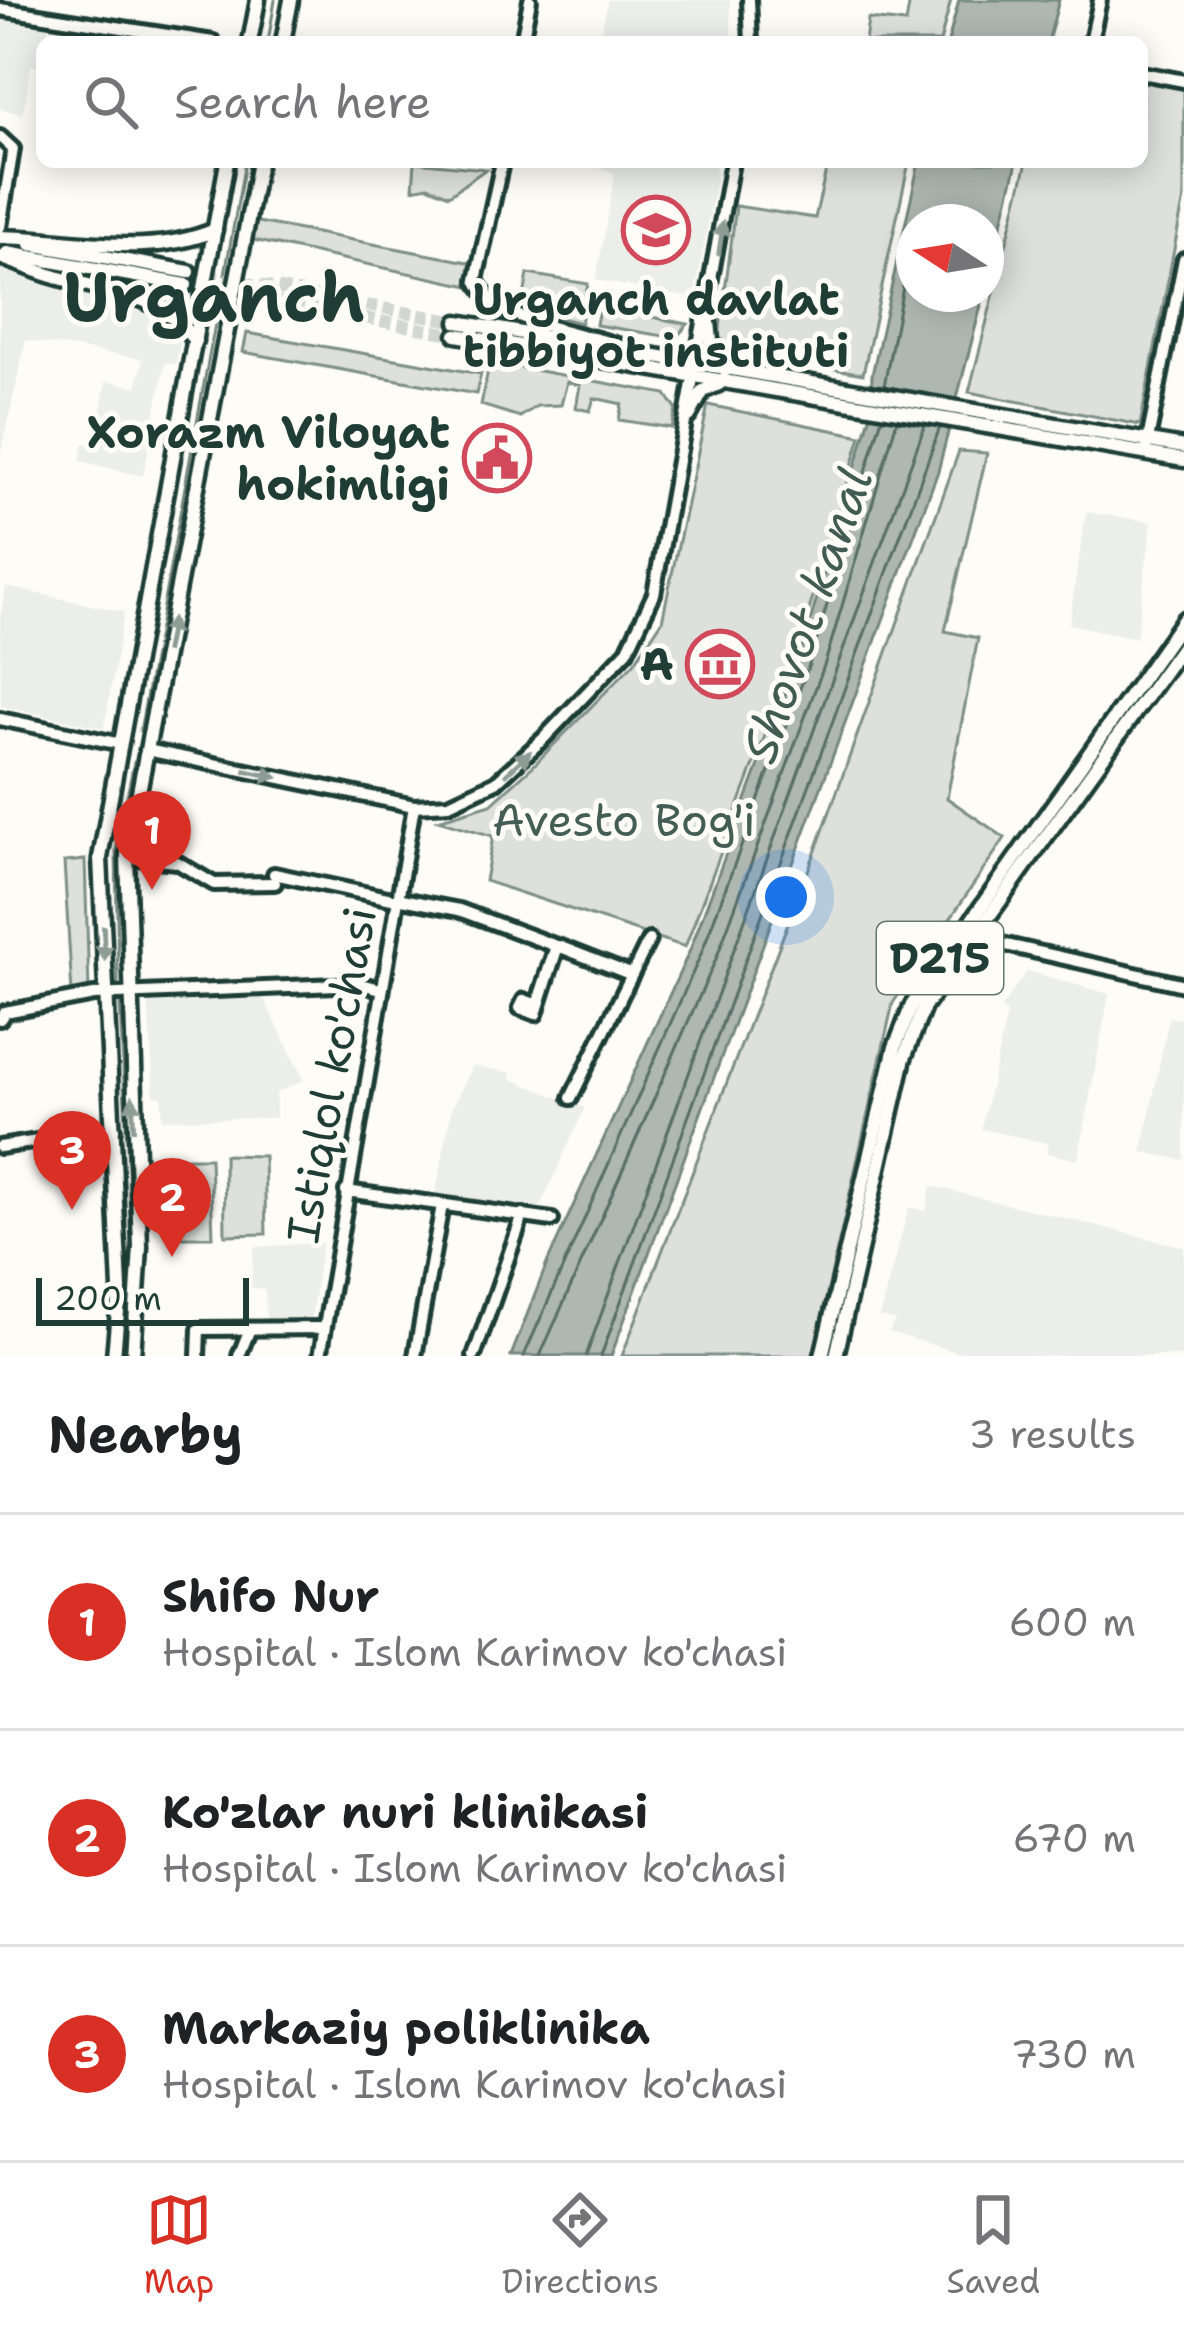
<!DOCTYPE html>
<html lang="en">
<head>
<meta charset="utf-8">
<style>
	:root { --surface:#fff; --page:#f2f2f2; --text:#202124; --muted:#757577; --line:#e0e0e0; --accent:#d93025 }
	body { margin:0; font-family:"Shantell Sans",sans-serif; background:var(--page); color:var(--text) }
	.compass { position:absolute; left:896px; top:204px; width:108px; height:108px; border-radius:50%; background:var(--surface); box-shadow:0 6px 30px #0003; rotate:282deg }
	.scale { position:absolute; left:36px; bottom:30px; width:213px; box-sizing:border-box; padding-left:12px; border:6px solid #1f3d34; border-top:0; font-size:33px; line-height:42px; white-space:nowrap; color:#1f3d34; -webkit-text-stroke:9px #fdfcf7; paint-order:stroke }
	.you { position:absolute; left:786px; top:897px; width:42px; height:42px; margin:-30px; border:9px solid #fff; border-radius:50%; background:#1a73e8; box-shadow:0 0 0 18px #1a73e833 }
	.badge { display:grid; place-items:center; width:78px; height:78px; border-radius:50%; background:var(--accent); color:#fff; font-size:39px; font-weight:700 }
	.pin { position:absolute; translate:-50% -99px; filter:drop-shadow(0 3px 6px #0008) }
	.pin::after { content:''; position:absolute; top:63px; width:42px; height:36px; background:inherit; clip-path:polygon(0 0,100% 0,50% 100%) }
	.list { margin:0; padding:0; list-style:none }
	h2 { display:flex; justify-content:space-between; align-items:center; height:156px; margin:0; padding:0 48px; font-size:51px }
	h2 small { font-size:39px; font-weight:400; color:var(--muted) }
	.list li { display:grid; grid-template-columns:78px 1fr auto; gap:36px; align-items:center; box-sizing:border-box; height:216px; padding:0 48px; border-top:3px solid var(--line) }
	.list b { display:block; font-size:45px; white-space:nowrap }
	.list p { margin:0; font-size:39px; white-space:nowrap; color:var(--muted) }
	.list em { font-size:39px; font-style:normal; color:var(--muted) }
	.icon { flex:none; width:66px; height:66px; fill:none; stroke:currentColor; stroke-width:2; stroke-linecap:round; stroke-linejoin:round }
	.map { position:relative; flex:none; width:1184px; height:1356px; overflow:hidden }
	.search { position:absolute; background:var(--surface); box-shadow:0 6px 30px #0003; left:36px; right:36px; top:36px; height:132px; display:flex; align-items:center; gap:30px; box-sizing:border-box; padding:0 42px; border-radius:18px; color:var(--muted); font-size:45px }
	.sheet { height:804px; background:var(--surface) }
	nav { display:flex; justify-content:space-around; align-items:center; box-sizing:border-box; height:168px; border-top:3px solid var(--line); background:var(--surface); font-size:33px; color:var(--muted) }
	nav a { display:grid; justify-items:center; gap:6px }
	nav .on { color:var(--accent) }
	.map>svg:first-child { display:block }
	.built { fill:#eceee9 }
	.green { fill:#dde0db; stroke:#7e8e88; stroke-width:3 }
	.water { fill:#aeb8b1; stroke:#75877f; stroke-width:3 }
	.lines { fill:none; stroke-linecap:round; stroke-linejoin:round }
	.shore { stroke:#586e66; stroke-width:3 }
	.stream { stroke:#75877f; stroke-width:3 }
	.major-tunnel { stroke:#d1d6d0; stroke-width:12; stroke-dasharray:12 6; stroke-linecap:butt }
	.minor-casing { stroke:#1f3d34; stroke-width:20 }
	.major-casing { stroke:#1f3d34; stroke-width:21 }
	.minor { stroke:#fdfcf7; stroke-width:10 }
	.major { stroke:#fdfcf7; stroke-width:12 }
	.oneway { fill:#8e9c96 }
	.labels { text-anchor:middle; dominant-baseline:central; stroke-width:10; stroke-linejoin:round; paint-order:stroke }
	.shield { fill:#fdfcf7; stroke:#62766e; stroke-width:3 }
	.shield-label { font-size:42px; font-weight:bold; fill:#1f3d34 }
	.poi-label { font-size:45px; font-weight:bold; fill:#1f3d34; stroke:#fdfcf7; text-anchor:end }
	.park-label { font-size:45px; fill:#455e55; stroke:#fdfcf7 }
	.street-label { font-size:45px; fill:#1f3d34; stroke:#fdfcf7 }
	.water-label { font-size:48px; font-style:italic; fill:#435c53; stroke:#fdfcf7 }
	.town-label { font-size:69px; font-weight:bold; fill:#1f3d34; stroke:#fdfcf7 }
</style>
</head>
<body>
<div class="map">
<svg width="1184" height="1356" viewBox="0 0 1184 1356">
	<rect width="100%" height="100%" fill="#fdfcf7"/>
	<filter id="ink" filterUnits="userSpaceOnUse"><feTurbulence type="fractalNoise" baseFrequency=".00833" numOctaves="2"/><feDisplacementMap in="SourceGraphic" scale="24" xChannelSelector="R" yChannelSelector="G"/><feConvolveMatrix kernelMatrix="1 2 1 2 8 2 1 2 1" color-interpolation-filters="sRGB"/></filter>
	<g filter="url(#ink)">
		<g class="built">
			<polygon points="608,0 730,0 732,42 599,42"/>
			<polygon points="0,15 49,24 42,67 31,66 23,114 0,109"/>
			<polygon points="580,162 715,162 716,180 694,299 596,280 615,173"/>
			<polygon points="0,266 188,301 176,364 165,363 143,476 81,461 83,444 95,442 106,381 137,387 143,359 26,340 0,458"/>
			<polygon points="1086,512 1152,522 1136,638 1069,624"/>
			<polygon points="6,587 124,612 104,728 1,706 0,618"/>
			<polygon points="1027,971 1109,994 1078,1160 1047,1153 1048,1143 981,1129 1007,1014 1001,1008"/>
			<polygon points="262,995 304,1080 276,1093 276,1118 162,1119 162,1096 154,1095 148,1000"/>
			<polygon points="1169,1017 1184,1020 1184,1160 1142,1152"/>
			<polygon points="473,1066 512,1073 511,1079 585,1108 537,1214 435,1196 452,1108"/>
			<polygon points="931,1186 1184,1247 1184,1356 970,1356 889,1332 895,1320 879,1317 909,1207 926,1211"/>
			<polygon points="322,1243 310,1324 266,1319 265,1290 251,1287 254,1247"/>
		</g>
		<g class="green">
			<polygon points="910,0 951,0 940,42 865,42 868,19 906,23"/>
			<polygon points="1142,66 1184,74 1184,198 1140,425 969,392 1027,162 1142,162"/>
			<polygon points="415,162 486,169 449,195 428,186 413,189"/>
			<polygon points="828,162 909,162 863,374 729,350 719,336 736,206 815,218"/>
			<polygon points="253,221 473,263 469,286 249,239"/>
			<polygon points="528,274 588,284 581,323 522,308"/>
			<polygon points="599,307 688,324 676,338 596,325"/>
			<polygon points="247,333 481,374 476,394 243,352"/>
			<polygon points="512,366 666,394 676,409 672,428 619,420 622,404 594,398 590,411 576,408 580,385 567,382 561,405 537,406 520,417 481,405 488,370"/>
			<polygon points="708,405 861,436 796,654 685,947 485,881 493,836 438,820 491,804 532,767 634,663 662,621"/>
			<polygon points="959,451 987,453 945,631 978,638 947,798 1005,838 893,1003 813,1356 622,1356 816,850"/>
			<polygon points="85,860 89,991 72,993 64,862"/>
			<polygon points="224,1155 264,1156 266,1234 225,1235"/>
			<polygon points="171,1158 210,1158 213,1237 172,1237"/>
		</g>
		<g class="water">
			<polygon points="959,0 1059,0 1048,42 948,42"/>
			<polygon points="919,162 1017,162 986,288 986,222 914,222 914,294 984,294 938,471 611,1356 511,1356 548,1261 690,950 801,652 870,417 872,375"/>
		</g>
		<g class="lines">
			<g class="shore">
				<polyline points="884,386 914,230"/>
				<polyline points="524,1356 701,954 812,656 882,417"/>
				<polyline points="540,1356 716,959 826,660 897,420"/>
				<polyline points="586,1356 925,425"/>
				<polyline points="601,1356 940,427"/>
			</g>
			<g class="stream">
				<polyline points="268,42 275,0"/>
				<polyline points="225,274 245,162"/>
				<polyline points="140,731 220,297"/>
				<polyline points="118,985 116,850 134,762"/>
				<polyline points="120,1005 133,1267"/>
			</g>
			<g class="major-tunnel">
				<polyline points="189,272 458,322"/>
				<polyline points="186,285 456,335"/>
			</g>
			<defs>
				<g id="minor">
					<polyline points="749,0 751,42"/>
					<polyline points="0,9 213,42"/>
					<polyline points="522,42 530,0"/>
					<polyline points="1091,42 1100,0"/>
					<polyline points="1142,73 1184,81"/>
					<polyline points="0,137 13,149 0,227"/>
					<path d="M502,162L476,280C500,327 582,330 626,348"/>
					<polyline points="1147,445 1184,259"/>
					<polyline points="0,719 121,744"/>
					<polyline points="147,750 414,806 449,804 496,782 543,739 627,651 654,594 732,162"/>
					<polyline points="128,844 137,858 177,862 214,884 275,883"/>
					<polyline points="274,874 397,900"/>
					<polyline points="397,898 459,910 556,946 537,1005 524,1000 520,1008 536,1014 558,946 630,974"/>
					<polyline points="971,937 1184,985"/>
					<polyline points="0,1019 5,1012 94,995 361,984 381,989"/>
					<polyline points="571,1098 649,940"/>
					<polyline points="0,1147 114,1129"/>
					<polyline points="346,1191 552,1220"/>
					<polyline points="198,1356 199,1329 324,1328"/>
					<polyline points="239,1356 249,1331"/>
					<polyline points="320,1356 414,806"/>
					<polyline points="415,1356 442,1205"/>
					<polyline points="474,1356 523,1215"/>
				</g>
				<g id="major">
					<polyline points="250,42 258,0"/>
					<polyline points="283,42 291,0"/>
					<path d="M0,237C71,238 148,259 215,230"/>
					<polyline points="31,244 189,272"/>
					<polyline points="7,253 186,285"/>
					<path d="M0,257C21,264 42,274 63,279C117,293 159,293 195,341"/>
					<polyline points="708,313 712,350 726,370"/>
					<polyline points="458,322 1184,447"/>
					<polyline points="456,335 1184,460"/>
					<polyline points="689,416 703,391 719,384"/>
					<polyline points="114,1356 120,1289 100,858 227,162"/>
					<polyline points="133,1356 140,1247 127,855 259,162"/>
					<polyline points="822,1356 895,1047 912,1005 1184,619"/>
					<polyline points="836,1356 904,1058 924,1007 1184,644"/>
				</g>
			</defs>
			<use href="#minor" class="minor-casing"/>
			<use href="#major" class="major-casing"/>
			<use href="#minor" class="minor"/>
			<use href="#major" class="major"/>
		</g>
		<defs><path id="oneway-solid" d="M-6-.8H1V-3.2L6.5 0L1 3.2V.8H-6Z" transform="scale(3)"/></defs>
		<g class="oneway">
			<use href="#oneway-solid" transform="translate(721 238) rotate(-82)"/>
			<use href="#oneway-solid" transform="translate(169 635) rotate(-79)"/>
			<use href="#oneway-solid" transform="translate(518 763) rotate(-43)"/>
			<use href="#oneway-solid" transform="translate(261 774) rotate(12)"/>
			<use href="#oneway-solid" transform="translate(104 943) rotate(88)"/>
			<use href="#oneway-solid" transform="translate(133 1113) rotate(-92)"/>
		</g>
	</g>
	<defs>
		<symbol id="university-ring" viewBox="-11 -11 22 22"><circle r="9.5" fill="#fdfcf7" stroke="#d1495b" stroke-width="1.5"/><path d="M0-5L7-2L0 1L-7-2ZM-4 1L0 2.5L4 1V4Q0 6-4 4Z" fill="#d1495b"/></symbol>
		<symbol id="civic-ring" viewBox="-11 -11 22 22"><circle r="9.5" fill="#fdfcf7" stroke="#d1495b" stroke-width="1.5"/><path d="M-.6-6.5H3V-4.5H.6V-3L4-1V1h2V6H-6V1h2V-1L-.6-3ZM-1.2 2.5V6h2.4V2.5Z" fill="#d1495b"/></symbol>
		<symbol id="museum-ring" viewBox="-11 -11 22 22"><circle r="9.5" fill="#fdfcf7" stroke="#d1495b" stroke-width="1.5"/><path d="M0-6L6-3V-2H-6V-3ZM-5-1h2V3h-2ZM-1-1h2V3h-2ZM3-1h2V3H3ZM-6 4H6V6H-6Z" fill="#d1495b"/></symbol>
	</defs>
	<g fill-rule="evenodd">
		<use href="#university-ring" x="618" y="192" width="76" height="76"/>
		<use href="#civic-ring" x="459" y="420" width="76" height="76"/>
		<use href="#museum-ring" x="682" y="626" width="76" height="76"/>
	</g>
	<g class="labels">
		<rect class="shield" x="877" y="922" width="126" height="72" rx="9"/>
		<g class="shield-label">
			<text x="940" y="958">D215</text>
		</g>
		<g class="poi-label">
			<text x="656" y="299" text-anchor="middle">Urganch davlat<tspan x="656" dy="52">tibbiyot instituti</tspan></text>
			<text x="450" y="432">Xorazm Viloyat<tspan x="450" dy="52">hokimligi</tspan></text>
			<text x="674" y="664">A</text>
		</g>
		<g class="park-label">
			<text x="624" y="820">Avesto Bog'i</text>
		</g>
		<g class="street-label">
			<text transform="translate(331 1075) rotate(-80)">Istiqlol ko'chasi</text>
		</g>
		<g class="water-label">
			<text transform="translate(807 615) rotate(-71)">Shovot kanal</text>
		</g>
		<g class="town-label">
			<text x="214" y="297">Urganch</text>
		</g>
	</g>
</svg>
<svg class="compass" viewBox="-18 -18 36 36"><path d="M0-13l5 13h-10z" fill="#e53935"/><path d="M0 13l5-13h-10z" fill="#757577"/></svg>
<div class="scale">200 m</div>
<div class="you"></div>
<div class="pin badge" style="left:152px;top:890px">1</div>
<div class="pin badge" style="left:172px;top:1257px">2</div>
<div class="pin badge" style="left:72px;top:1210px">3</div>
<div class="search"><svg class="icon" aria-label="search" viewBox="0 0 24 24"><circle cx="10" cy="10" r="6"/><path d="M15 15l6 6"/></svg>Search here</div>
</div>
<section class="sheet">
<h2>Nearby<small>3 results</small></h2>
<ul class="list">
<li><span class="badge">1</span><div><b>Shifo Nur</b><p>Hospital · Islom Karimov ko'chasi</p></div><em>600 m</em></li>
<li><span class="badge">2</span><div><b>Ko'zlar nuri klinikasi</b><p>Hospital · Islom Karimov ko'chasi</p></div><em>670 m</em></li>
<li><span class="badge">3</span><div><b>Markaziy poliklinika</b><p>Hospital · Islom Karimov ko'chasi</p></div><em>730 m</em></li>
</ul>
</section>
<nav>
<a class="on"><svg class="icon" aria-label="map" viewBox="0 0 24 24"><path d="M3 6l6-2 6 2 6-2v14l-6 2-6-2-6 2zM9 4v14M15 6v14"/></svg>Map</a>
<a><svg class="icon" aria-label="directions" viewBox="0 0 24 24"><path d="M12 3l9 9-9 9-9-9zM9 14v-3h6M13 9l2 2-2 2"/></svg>Directions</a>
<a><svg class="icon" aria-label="saved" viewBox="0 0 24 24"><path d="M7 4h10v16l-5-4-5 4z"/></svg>Saved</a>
</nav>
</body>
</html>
